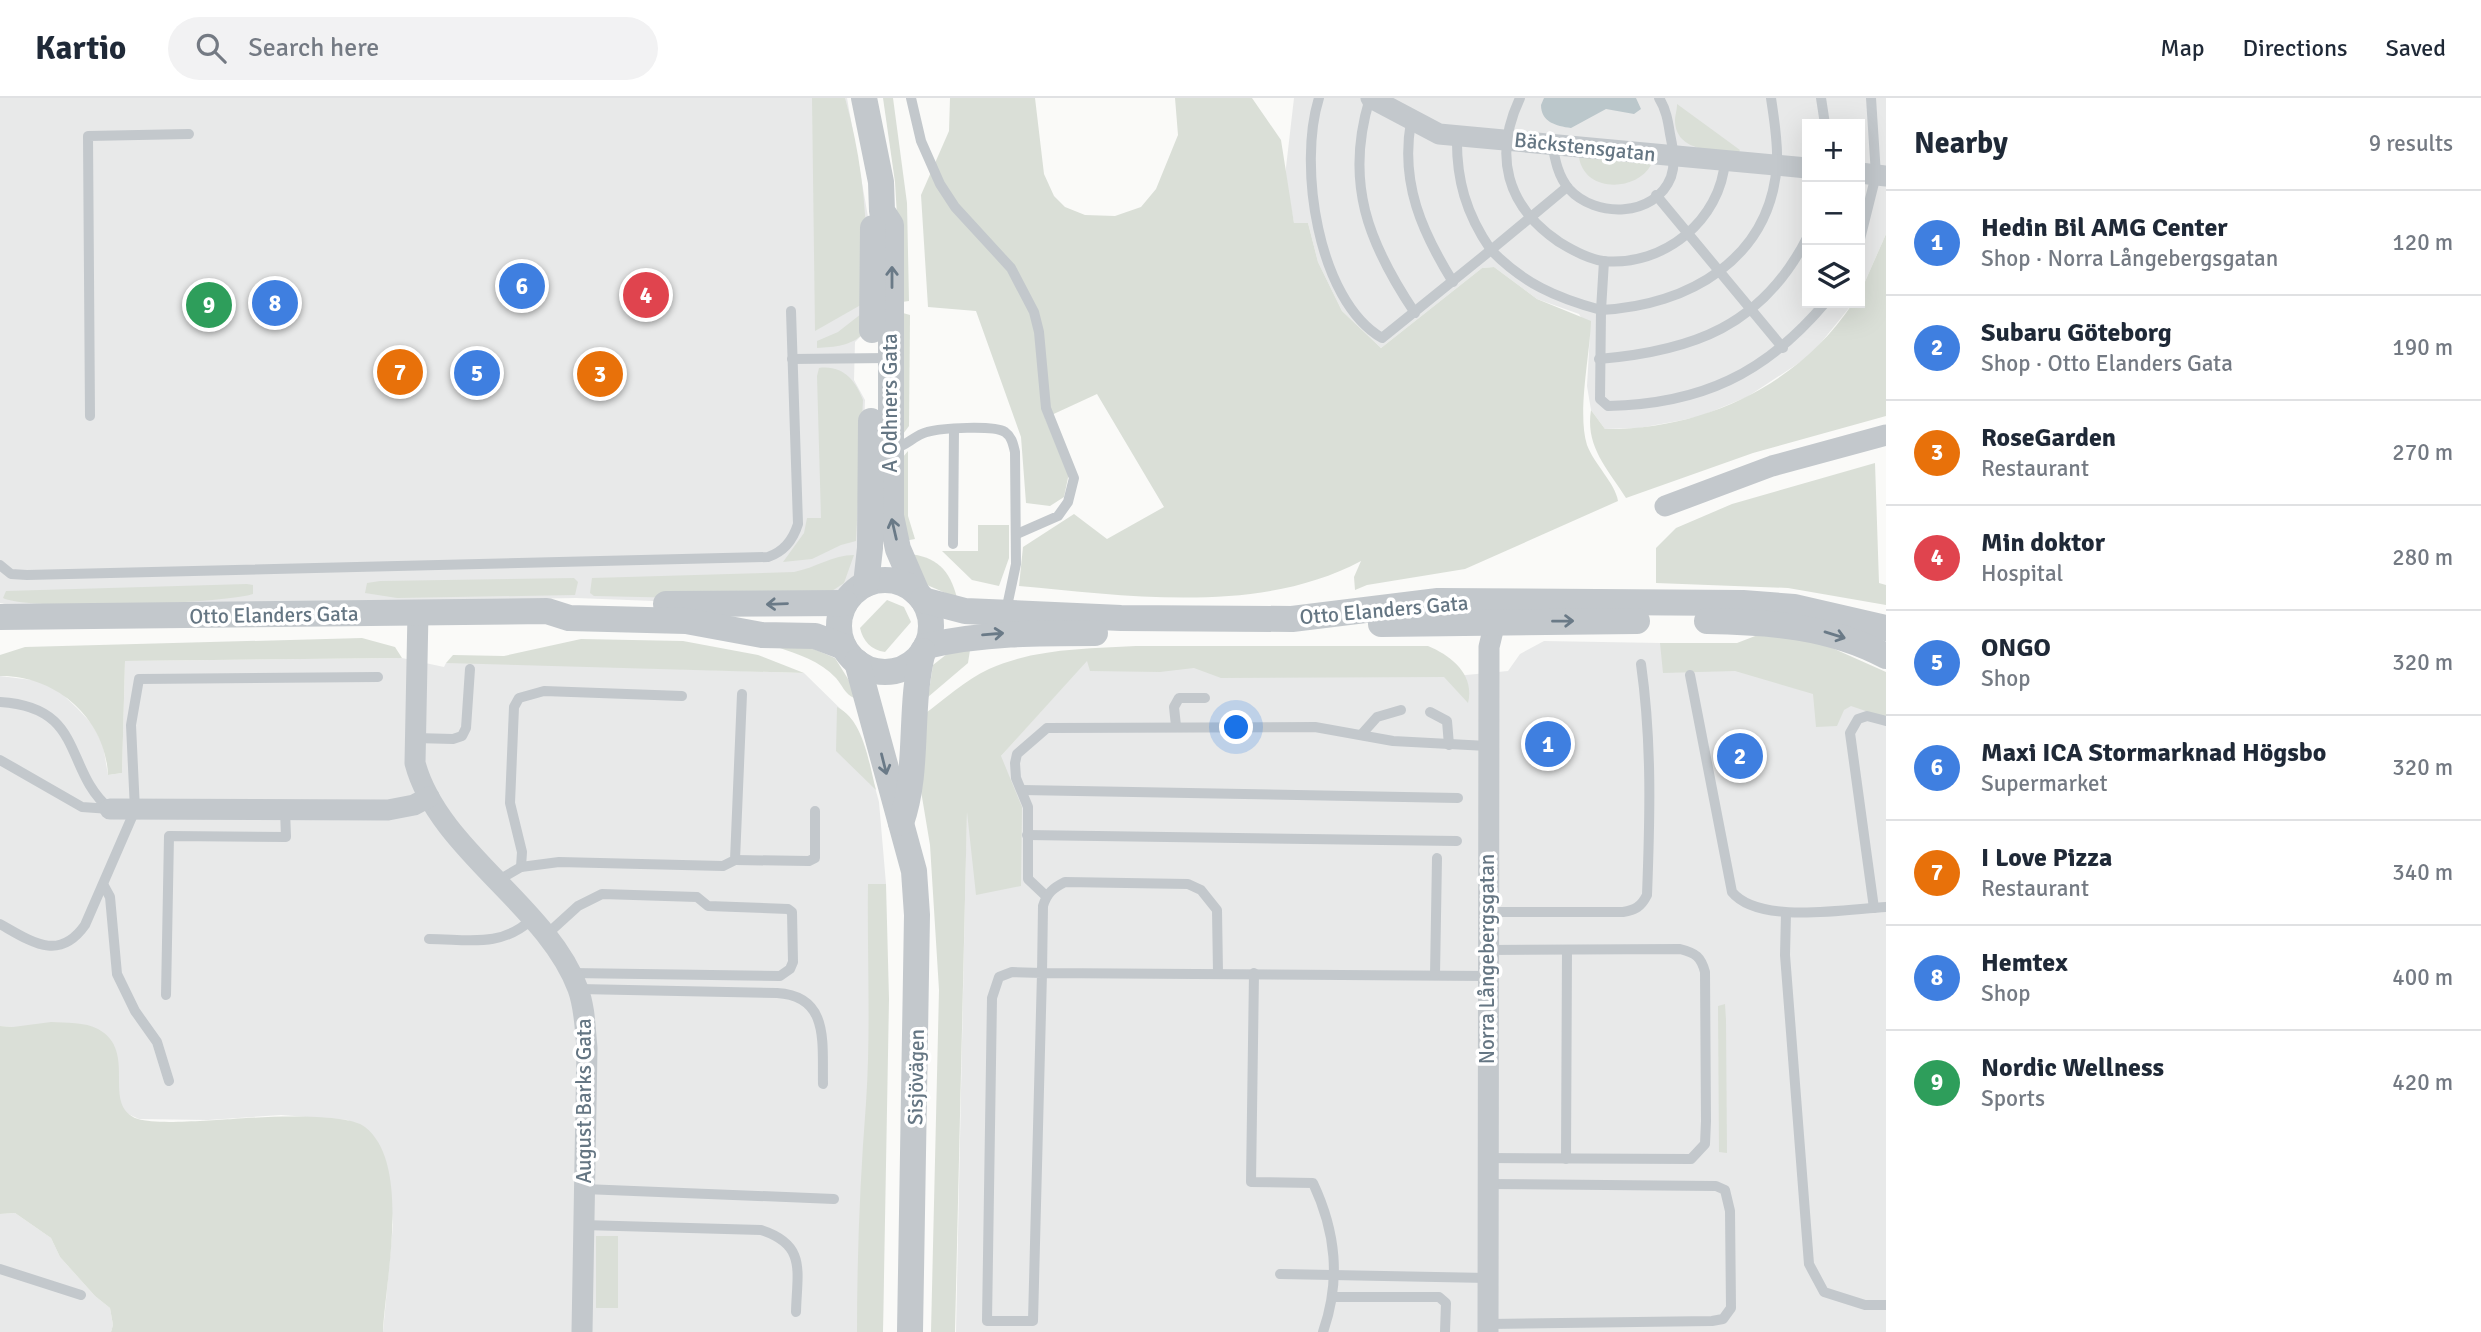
<!DOCTYPE html>
<html lang="en">
<head>
<meta charset="utf-8">
<style>
	:root { --surface:#fff; --page:#f2f2f3; --text:#1f2937; --muted:#747a83; --line:#e0e1e3; --accent:#7c3aed }
	body { margin:0; font-family:Signika,sans-serif; background:var(--page); color:var(--text) }
	.controls { position:absolute; right:21px; top:21px; display:grid; overflow:hidden; border-radius:0px; box-shadow:0 7px 28px #0002 }
	.controls button { width:63px; height:63px; display:grid; place-items:center; padding:0; border:0; border-bottom:2px solid var(--line); background:var(--surface); color:var(--text); font:35px sans-serif }
	.you { position:absolute; left:1237px; top:630px; width:24px; height:24px; margin:-18px; border:5px solid #fff; border-radius:50%; background:#1a73e8; box-shadow:0 0 0 10px #1a73e833 }
	.badge { display:grid; place-items:center; width:46px; height:46px; border-radius:50%; background:var(--accent); color:#fff; font-size:23px; font-weight:700 }
	.pin { position:absolute; translate:-50% -50%; border:4px solid #fff; box-shadow:0 2px 7px #0006 }
	.list { margin:0; padding:0; list-style:none }
	h2 { display:flex; justify-content:space-between; align-items:center; height:91px; margin:0; padding:0 28px; font-size:30px }
	h2 small { font-size:23px; font-weight:400; color:var(--muted) }
	.list li { display:grid; grid-template-columns:46px 1fr auto; gap:21px; align-items:center; box-sizing:border-box; height:105px; padding:0 28px; border-top:2px solid var(--line) }
	.list b { display:block; font-size:26px; white-space:nowrap }
	.list p { margin:0; font-size:23px; white-space:nowrap; color:var(--muted) }
	.list em { font-size:23px; font-style:normal; color:var(--muted) }
	.icon { flex:none; width:38px; height:38px; fill:none; stroke:currentColor; stroke-width:2; stroke-linecap:round; stroke-linejoin:round }
	.map { position:relative; flex:none; width:1886px; height:1234px; overflow:hidden }
	header { display:flex; align-items:center; gap:42px; box-sizing:border-box; height:98px; padding:0 35px; background:var(--surface); border-bottom:2px solid var(--line) }
	header strong { font-size:33px }
	nav { display:flex; gap:38px; margin-inline-start:auto; font-size:24px }
	.search { width:490px; height:63px; background:var(--page); display:flex; align-items:center; gap:18px; box-sizing:border-box; padding:0 24px; border-radius:38px; color:var(--muted); font-size:26px }
	main { display:flex }
	aside { flex:1; background:var(--surface) }
	.map>svg:first-child { display:block }
	.built { fill:#e8e9e9 }
	.green { fill:#dadfd7 }
	.water { fill:#bbc7cb }
	.lines { fill:none; stroke-linecap:round; stroke-linejoin:round }
	.service { stroke:#c3c8cc; stroke-width:10 }
	.minor { stroke:#c3c8cc; stroke-width:21 }
	.tertiary { stroke:#c3c8cc; stroke-width:26 }
	.oneway { stroke:#6a7a87 }
	.labels { text-anchor:middle; dominant-baseline:central; stroke-width:7; stroke-linejoin:round; paint-order:stroke }
	.street-label { font-size:21px; fill:#657683; stroke:#fff }
</style>
</head>
<body>
<header>
<strong>Kartio</strong>
<div class="search"><svg class="icon" aria-label="search" viewBox="0 0 24 24"><circle cx="10" cy="10" r="6"/><path d="M15 15l6 6"/></svg>Search here</div>
<nav><a>Map</a><a>Directions</a><a>Saved</a></nav>
</header>
<main>
<div class="map">
<svg width="1886" height="1234" viewBox="0 0 1886 1234">
	<rect width="100%" height="100%" fill="#fafaf8"/>
	<g class="built">
		<polygon points="0,0 847,0 870,130 868,231 855,244 854,282 865,302 859,476 833,502 705,505 576,500 29,511 0,505"/>
		<polygon points="1294,0 1886,0 1886,136 1860,195 1860,26 1807,26 1807,205 1853,205 1811,257 1747,299 1701,318 1678,323 1639,330 1605,331 1591,312 1587,288 1590,235 1579,216 1537,201 1494,169 1482,170 1381,250 1342,213 1318,164 1308,125 1294,125 1285,78"/>
		<polygon points="1544,543 1660,545 1886,610 1886,1234 956,1234 967,705 1001,658 1087,562 1445,579 1508,573 1520,556"/>
		<polygon points="402,560 444,569 446,565 491,565 804,575 853,623 863,645 879,704 886,786 883,1234 383,1234 393,1127 389,1080 383,1056 348,1022 281,1017 208,1022 139,1021 126,1015 119,1006 119,989 13,929 0,928 0,578 40,583 59,593 77,610 92,626 103,647 108,677 122,675 125,563"/>
		<polygon points="15,1115 51,1140 60,1159 95,1198 110,1210 113,1227 111,1234 0,1234 0,1116"/>
	</g>
	<g class="green">
		<path d="M812,0H845C864,67 869,135 866,204L815,233Z"/>
		<polygon points="883,0 893,0 907,105 909,203 902,204 895,84"/>
		<path d="M950,0H1035L1044,76L1054,98L1065,109L1085,117L1115,118L1141,109L1156,91L1178,37L1175,0H1252L1281,42L1294,125H1308L1318,164L1342,213L1381,250L1482,170L1494,169L1537,201L1591,223C1590,257 1577,315 1587,347C1594,366 1615,385 1618,403L1465,471L1367,487L1355,492L1354,479L1361,463C1260,517 1128,498 1019,488L1023,449L1074,416L1107,441L1164,409L1097,296L1045,320L1069,375L1064,399L1050,408L1026,405L1021,339L976,213L928,209L921,97L949,33Z"/>
		<path d="M1677,6L1740,52L1738,55C1716,52 1676,55 1675,23C1675,17 1677,13 1677,6Z"/>
		<path d="M1579,59L1648,66L1651,67C1636,94 1584,95 1579,59Z"/>
		<path d="M1886,136V318L1753,355L1626,400C1608,371 1585,349 1591,312L1605,331C1703,332 1799,287 1853,205H1860V195Z"/>
		<polygon points="903,215 910,217 909,328 903,336"/>
		<path d="M861,216L864,235C851,248 835,249 817,250V243L838,234Z"/>
		<path d="M819,270C843,267 855,282 863,302L856,443L841,447L812,461L783,464L804,435L807,420H821L817,278Z"/>
		<polygon points="908,353 908,418 915,441 904,443 903,359"/>
		<polygon points="1875,365 1879,485 1886,487 1886,507 1788,490 1656,485 1656,450 1676,430 1732,406"/>
		<polygon points="978,427 1009,427 1009,460 999,488 972,482 942,453 978,453"/>
		<path d="M908,456C936,458 950,472 957,500L927,487Z"/>
		<path d="M854,457L844,485L829,495L732,501L594,498L590,495L592,480L794,474C815,470 833,457 854,457Z"/>
		<polygon points="574,480 578,484 575,497 397,500 365,495 367,485 380,483"/>
		<path d="M247,486L253,487V496C221,506 29,513 3,500L6,493Z"/>
		<path d="M887,502L904,509L911,524L885,554C871,552 863,543 860,530Z"/>
		<polygon points="1763,535 1821,545 1886,574 1886,620 1851,608 1844,612 1837,628 1816,629 1813,596 1735,573 1663,575 1660,545 1737,545"/>
		<path d="M362,540L395,549L402,560L125,563L122,675L108,677C106,621 56,577 0,578V557L25,549Z"/>
		<polygon points="581,541 683,543 758,557 804,575 446,565 453,557 504,558"/>
		<path d="M804,547L835,560L858,597L854,600C845,596 842,587 836,580C820,563 798,556 777,549Z"/>
		<path d="M1136,548H1428C1452,558 1475,577 1468,605L1444,579L1221,580L1194,570L1160,574L1090,573L1087,563L1001,658L1022,709L1021,788L976,797L967,714L955,1234H931L939,892L930,747L921,693L923,617C944,602 965,582 989,571C1036,550 1086,551 1136,548Z"/>
		<polygon points="970,552 968,565 928,599 933,567 947,556"/>
		<path d="M837,609C864,622 869,666 876,692L836,653Z"/>
		<path d="M868,786H886L889,901L883,1234H857C857,1157 860,1081 866,1005C871,932 867,858 868,786Z"/>
		<polygon points="1725,906 1726,922 1727,1055 1719,1054 1718,908"/>
		<path d="M51,924C66,925 85,924 98,931C139,953 100,1008 138,1021C157,1027 211,1022 233,1021C259,1019 346,1014 365,1029C412,1066 385,1182 383,1234H111L113,1227L110,1210L95,1198L60,1159L51,1140L15,1115L0,1116V928L13,929Z"/>
		<rect x="596" y="1138" width="22" height="72"/>
	</g>
	<path class="water" d="M1544,0H1636L1641,11L1634,16L1606,11L1571,30C1556,28 1541,24 1541,7Z"/>
	<g class="lines">
		<g class="service">
			<polyline points="911,0 921,43 940,86 955,109 1011,170 1034,214 1039,234 1046,310 1074,380 1068,404 1058,418 1017,436"/>
			<path d="M1319,0C1298,66 1317,202 1382,240L1491,152C1523,185 1556,200 1601,212L1600,301L1608,308C1701,306 1765,276 1825,205"/>
			<path d="M1370,0C1344,84 1368,145 1415,215"/>
			<path d="M1520,0C1493,57 1506,108 1559,144C1572,152 1588,161 1603,163C1664,169 1721,122 1725,62"/>
			<polyline points="1821,0 1825,26"/>
			<path d="M1411,24C1400,85 1422,134 1453,184"/>
			<path d="M1457,38C1456,81 1466,116 1491,152L1567,89"/>
			<path d="M1552,45C1555,62 1558,78 1569,91C1595,120 1655,120 1671,79C1676,64 1673,51 1670,36C1668,23 1666,11 1659,0"/>
			<polyline points="1656,97 1783,250"/>
			<polyline points="1860,141 1876,77 1871,0"/>
			<path d="M1604,163L1601,212C1688,208 1771,161 1777,65C1778,43 1774,21 1771,0"/>
			<polyline points="792,261 889,260"/>
			<path d="M1599,261C1693,253 1762,228 1807,140"/>
			<polyline points="90,318 88,38 189,36"/>
			<path d="M892,351C905,350 914,337 927,334C941,330 994,327 1005,334C1012,339 1013,346 1015,354L1016,466L1006,513"/>
			<polyline points="953,446 954,331"/>
			<path d="M0,467L11,476L27,477L768,459C783,454 793,442 798,426L791,213"/>
			<path d="M1690,577L1732,794C1759,827 1847,811 1886,809"/>
			<path d="M0,604C86,609 63,672 110,711"/>
			<polyline points="1430,614 1447,623 1449,647"/>
			<polyline points="1176,628 1174,609 1179,600 1205,600"/>
			<polyline points="1361,637 1377,619 1401,612"/>
			<polyline points="415,640 453,641 462,638 466,630 470,571"/>
			<polyline points="0,662 82,709 110,711"/>
			<polyline points="1022,692 1458,700"/>
			<polyline points="1027,737 1457,743"/>
			<polyline points="735,762 809,763 815,760 815,713"/>
			<polyline points="521,769 522,754 510,705 514,609 519,600 544,593 682,598"/>
			<polyline points="497,783 521,769 559,764 723,768 735,762 742,596"/>
			<polyline points="104,788 110,799 117,876 135,913 157,944 169,983"/>
			<polyline points="1046,798 1028,781 1028,709 1016,680 1015,665 1017,656 1047,630 1315,629 1393,643 1487,648"/>
			<polyline points="1874,810 1850,635 1858,621 1867,618 1886,623"/>
			<path d="M1487,814H1623C1635,812 1641,809 1647,797C1650,719 1652,644 1641,566"/>
			<polyline points="1786,815 1785,857 1809,1166 1824,1194 1865,1207 1886,1207"/>
			<path d="M0,826C32,844 59,864 85,827L135,712L131,627L139,581L378,579"/>
			<polyline points="545,838 578,808 602,796 697,799 708,808 788,811 792,814 793,864 790,871 780,878 571,875"/>
			<path d="M429,841C468,841 500,850 531,822"/>
			<path d="M1487,852L1680,851C1696,855 1701,859 1705,874L1706,1023L1705,1046L1691,1061L1487,1060"/>
			<path d="M1218,875L1217,812L1201,792L1188,786L1065,784C1053,790 1047,795 1043,808L1042,875L1012,874L999,879L992,900L987,1223H1033L1042,875L1487,878"/>
			<path d="M1254,875L1251,1084L1313,1085C1336,1134 1341,1182 1323,1234"/>
			<polyline points="1435,877 1437,760"/>
			<path d="M579,891L777,895C830,898 822,945 823,986"/>
			<polyline points="166,897 169,738 286,739 285,712"/>
			<polyline points="1566,1061 1567,852"/>
			<polyline points="1487,1086 1716,1088 1725,1092 1730,1113 1731,1210 1723,1221 1712,1223 1488,1226"/>
			<polyline points="584,1091 834,1101"/>
			<path d="M583,1127L761,1132C807,1147 797,1173 796,1214"/>
			<polyline points="0,1171 81,1197"/>
			<polyline points="1280,1176 1488,1180"/>
			<polyline points="1333,1199 1439,1199 1446,1205 1445,1234"/>
		</g>
		<g class="minor">
			<polyline points="1371,0 1439,36 1807,70"/>
			<polyline points="1860,75 1886,78"/>
			<polyline points="1665,408 1772,368 1886,337"/>
			<path d="M418,514L415,665C438,752 548,808 578,891C585,910 585,930 587,950L582,1234"/>
			<polyline points="110,711 388,712 414,707 429,699"/>
			<polyline points="1488,1234 1489,549 1495,524 1501,514"/>
		</g>
		<g class="tertiary">
			<polyline points="864,0 881,84 882,113 891,127 891,418 898,451 917,495"/>
			<polyline points="872,232 873,130"/>
			<circle cx="885" cy="528" r="46"/>
			<polyline points="866,486 870,450 871,323"/>
			<polyline points="923,502 965,513 1121,520 1292,521 1438,503 1743,505 1794,509 1886,530"/>
			<polyline points="666,506 845,505"/>
			<polyline points="0,519 547,513 569,520 686,523 762,537 815,538 844,549"/>
			<path d="M1707,523C1770,524 1829,528 1886,558"/>
			<polyline points="1381,526 1637,523"/>
			<path d="M926,548C983,535 1037,535 1095,535"/>
			<polyline points="857,564 914,773 917,817 910,1234"/>
			<path d="M901,725C920,670 908,610 923,553"/>
		</g>
	</g>
	<defs><path id="oneway-shaft" d="M-6 0H5M1.5-3L5.5 0L1.5 3" fill="none" stroke-width="1.6" stroke-linecap="round" stroke-linejoin="round" transform="scale(1.75)"/></defs>
	<g class="oneway">
		<use href="#oneway-shaft" transform="translate(892 179) rotate(-90)"/>
		<use href="#oneway-shaft" transform="translate(894 431) rotate(-103)"/>
		<use href="#oneway-shaft" transform="translate(777 506) rotate(178)"/>
		<use href="#oneway-shaft" transform="translate(1563 523) rotate(-1)"/>
		<use href="#oneway-shaft" transform="translate(993 536) rotate(-5)"/>
		<use href="#oneway-shaft" transform="translate(1835 537) rotate(17)"/>
		<use href="#oneway-shaft" transform="translate(884 666) rotate(76)"/>
	</g>
	<g class="labels">
		<g class="street-label">
			<text transform="translate(1585 49) rotate(6)">Bäckstensgatan</text>
			<text transform="translate(890 305) rotate(-90)">A Odhners Gata</text>
			<text transform="translate(1384 512) rotate(-5)">Otto Elanders Gata</text>
			<text transform="translate(274 517) rotate(-1)">Otto Elanders Gata</text>
			<text transform="translate(1487 861) rotate(-90)">Norra Långebergsgatan</text>
			<text transform="translate(916 979) rotate(-89)">Sisjövägen</text>
			<text transform="translate(584 1003) rotate(-90)">August Barks Gata</text>
		</g>
	</g>
</svg>
<div class="controls">
<button>+</button>
<button>−</button>
<button><svg class="icon" aria-label="layers" viewBox="0 0 24 24"><path d="M12 4l9 5-9 5-9-5zM3 14l9 5 9-5"/></svg></button>
</div>
<div class="you"></div>
<div class="pin badge" style="left:1548px;top:646px;background:#3f7fe0">1</div>
<div class="pin badge" style="left:1740px;top:658px;background:#3f7fe0">2</div>
<div class="pin badge" style="left:600px;top:276px;background:#e8710a">3</div>
<div class="pin badge" style="left:646px;top:197px;background:#e0444e">4</div>
<div class="pin badge" style="left:477px;top:275px;background:#3f7fe0">5</div>
<div class="pin badge" style="left:522px;top:188px;background:#3f7fe0">6</div>
<div class="pin badge" style="left:400px;top:274px;background:#e8710a">7</div>
<div class="pin badge" style="left:275px;top:205px;background:#3f7fe0">8</div>
<div class="pin badge" style="left:209px;top:207px;background:#2e9e5b">9</div>
</div>
<aside>
<h2>Nearby<small>9 results</small></h2>
<ul class="list">
<li><span class="badge" style="background:#3f7fe0">1</span><div><b>Hedin Bil AMG Center</b><p>Shop · Norra Långebergsgatan</p></div><em>120 m</em></li>
<li><span class="badge" style="background:#3f7fe0">2</span><div><b>Subaru Göteborg</b><p>Shop · Otto Elanders Gata</p></div><em>190 m</em></li>
<li><span class="badge" style="background:#e8710a">3</span><div><b>RoseGarden</b><p>Restaurant</p></div><em>270 m</em></li>
<li><span class="badge" style="background:#e0444e">4</span><div><b>Min doktor</b><p>Hospital</p></div><em>280 m</em></li>
<li><span class="badge" style="background:#3f7fe0">5</span><div><b>ONGO</b><p>Shop</p></div><em>320 m</em></li>
<li><span class="badge" style="background:#3f7fe0">6</span><div><b>Maxi ICA Stormarknad Högsbo</b><p>Supermarket</p></div><em>320 m</em></li>
<li><span class="badge" style="background:#e8710a">7</span><div><b>I Love Pizza</b><p>Restaurant</p></div><em>340 m</em></li>
<li><span class="badge" style="background:#3f7fe0">8</span><div><b>Hemtex</b><p>Shop</p></div><em>400 m</em></li>
<li><span class="badge" style="background:#2e9e5b">9</span><div><b>Nordic Wellness</b><p>Sports</p></div><em>420 m</em></li>
</ul>
</aside>
</main>
</body>
</html>
